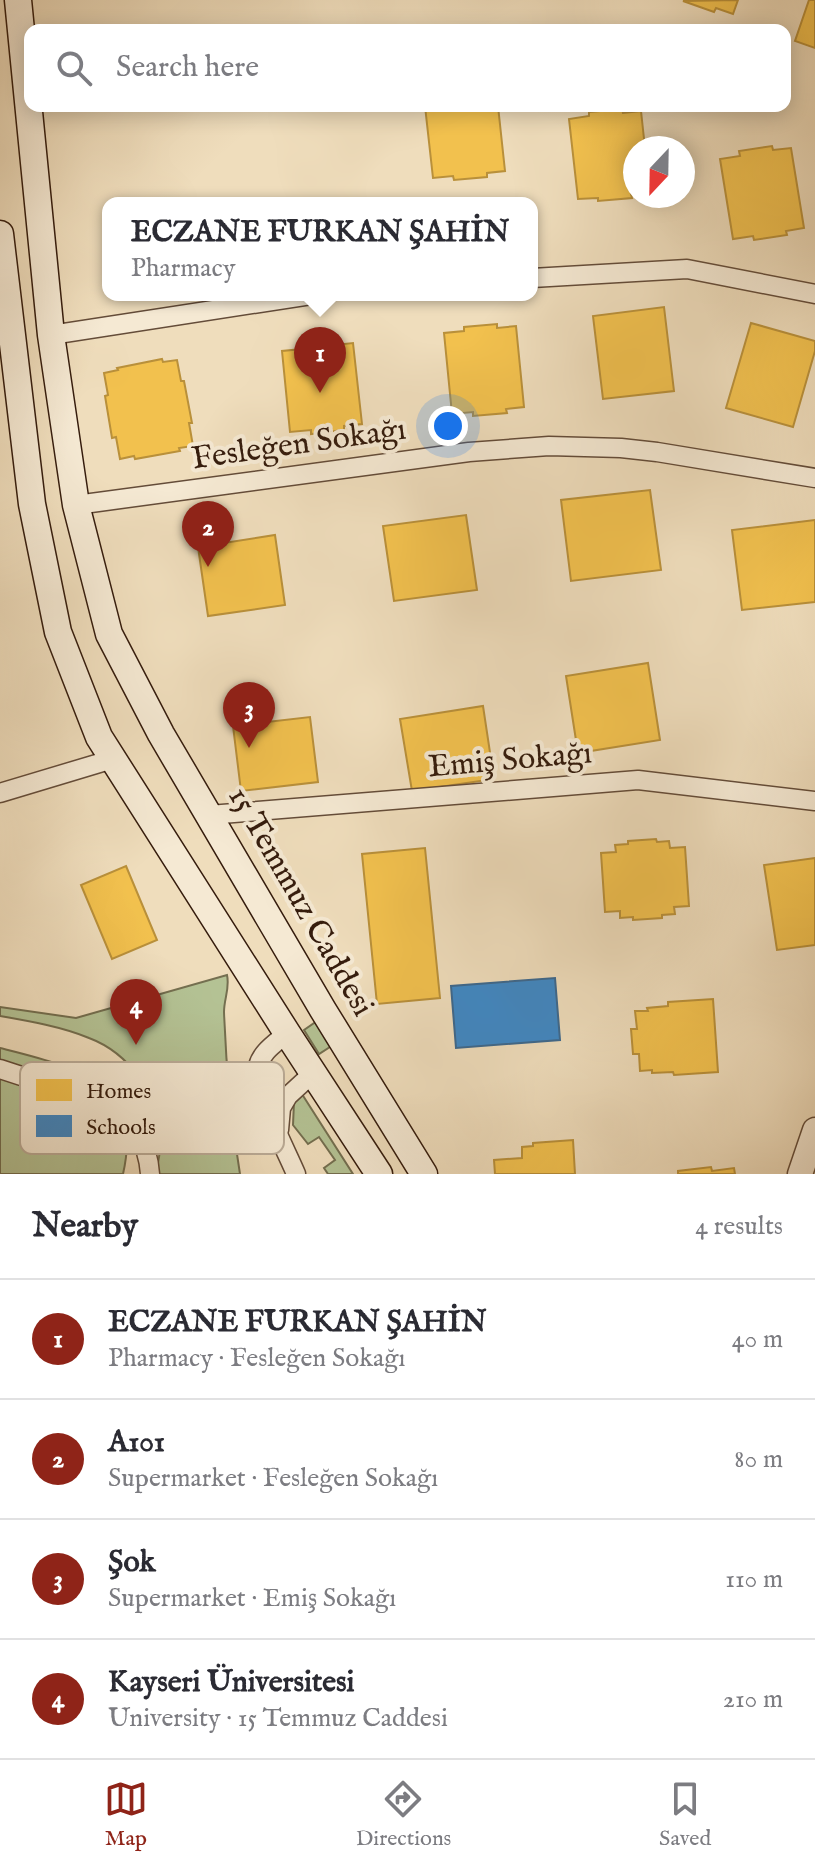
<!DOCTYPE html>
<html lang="en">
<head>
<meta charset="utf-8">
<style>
	:root { --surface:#fff; --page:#f7f7f7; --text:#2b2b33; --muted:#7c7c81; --line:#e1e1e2; --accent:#8f2418 }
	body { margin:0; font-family:"IM FELL English",serif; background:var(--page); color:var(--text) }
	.compass { position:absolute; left:623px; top:136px; width:72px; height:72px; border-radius:50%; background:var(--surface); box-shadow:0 4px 20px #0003; rotate:202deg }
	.you { position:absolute; left:448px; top:426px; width:28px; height:28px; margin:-20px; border:6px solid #fff; border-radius:50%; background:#1a73e8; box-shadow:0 0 0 12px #1a73e833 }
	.badge { display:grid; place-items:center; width:52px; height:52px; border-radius:50%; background:var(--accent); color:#fff; font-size:26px; font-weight:700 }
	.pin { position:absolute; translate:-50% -66px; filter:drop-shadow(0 2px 4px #0008) }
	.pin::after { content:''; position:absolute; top:42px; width:28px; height:24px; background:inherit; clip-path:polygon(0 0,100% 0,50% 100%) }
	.popup { position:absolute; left:102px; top:197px; width:436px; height:104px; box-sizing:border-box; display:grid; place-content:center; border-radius:16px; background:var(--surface); filter:drop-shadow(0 2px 6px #0005); font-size:26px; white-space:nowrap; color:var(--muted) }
	.popup b { font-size:30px; color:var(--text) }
	.popup::after { content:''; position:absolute; left:50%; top:100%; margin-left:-16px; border:16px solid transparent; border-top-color:var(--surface) }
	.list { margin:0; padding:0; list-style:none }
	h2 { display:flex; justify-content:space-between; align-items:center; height:104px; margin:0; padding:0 32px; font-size:34px }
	h2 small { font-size:26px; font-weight:400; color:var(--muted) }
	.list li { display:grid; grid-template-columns:52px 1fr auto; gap:24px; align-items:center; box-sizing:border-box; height:120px; padding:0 32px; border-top:2px solid var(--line) }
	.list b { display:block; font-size:30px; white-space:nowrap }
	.list p { margin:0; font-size:26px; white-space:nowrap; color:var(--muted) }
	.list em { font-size:26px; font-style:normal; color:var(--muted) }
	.icon { flex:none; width:44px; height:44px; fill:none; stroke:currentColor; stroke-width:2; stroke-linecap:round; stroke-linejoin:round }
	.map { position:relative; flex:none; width:815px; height:1174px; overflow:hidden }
	.search { position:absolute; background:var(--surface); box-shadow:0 4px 20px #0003; left:24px; right:24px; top:24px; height:88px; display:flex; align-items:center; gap:20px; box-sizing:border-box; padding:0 28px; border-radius:16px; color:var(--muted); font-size:30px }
	.sheet { height:584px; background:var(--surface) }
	nav { display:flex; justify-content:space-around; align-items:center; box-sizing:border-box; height:112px; border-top:2px solid var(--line); background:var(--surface); font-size:22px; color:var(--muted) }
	nav a { display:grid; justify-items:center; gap:4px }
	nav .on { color:var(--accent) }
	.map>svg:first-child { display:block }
	.green { fill:#b4c294; stroke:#746f50; stroke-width:2 }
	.homes { fill:#f2c14e; stroke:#b9903a; stroke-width:2 }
	.schools { fill:#3f88c5; stroke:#3c688e; stroke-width:2 }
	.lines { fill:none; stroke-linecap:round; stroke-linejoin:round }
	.minor-casing { stroke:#644c39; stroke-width:21 }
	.tertiary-casing { stroke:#644c39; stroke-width:27 }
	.secondary-casing { stroke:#351c0d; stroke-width:29 }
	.minor { stroke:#f5e9d3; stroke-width:18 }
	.tertiary { stroke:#f5e9d3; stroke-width:24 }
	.secondary { stroke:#f5e9d3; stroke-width:26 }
	.labels { text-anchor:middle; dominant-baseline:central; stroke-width:8; stroke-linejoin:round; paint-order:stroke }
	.street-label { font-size:32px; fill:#351c0d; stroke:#f5e9d3 }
	.key { fill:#f5e9d3; stroke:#bbac98; stroke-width:2 }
	.key-label { font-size:22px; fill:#351c0d }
</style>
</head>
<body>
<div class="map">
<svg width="815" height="1174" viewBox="0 0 815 1174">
	<rect width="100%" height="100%" fill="#efddbc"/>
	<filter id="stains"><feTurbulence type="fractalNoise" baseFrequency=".0025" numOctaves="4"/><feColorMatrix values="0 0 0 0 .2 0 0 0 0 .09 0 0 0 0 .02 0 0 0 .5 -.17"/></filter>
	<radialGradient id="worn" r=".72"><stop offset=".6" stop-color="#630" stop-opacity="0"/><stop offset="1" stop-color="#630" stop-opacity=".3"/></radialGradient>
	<g class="green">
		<path d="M227,975C230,988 224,999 224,1012C226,1066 231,1121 240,1174H156C158,1162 161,1150 161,1137C159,1095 129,1053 89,1038C63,1027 29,1021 0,1016V1007L76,1018Z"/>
		<polygon points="320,1019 336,1043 319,1054 304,1030"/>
		<path d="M0,1048C32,1056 85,1068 109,1092C115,1098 117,1106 120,1113C129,1134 128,1152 123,1174H0Z"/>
		<polygon points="300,1091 353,1174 328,1174 324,1168 335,1160 319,1137 308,1144 293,1125 294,1102"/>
	</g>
	<g class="homes">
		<polygon points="738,0 733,14 716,8 714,12 683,1"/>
		<polygon points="809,0 815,0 815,48 795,41"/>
		<polygon points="425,106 498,106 505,171 487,173 487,177 454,180 453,176 433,178"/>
		<polygon points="622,109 623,113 641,111 645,148 635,148 635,194 631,194 632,198 598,201 598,198 578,199 569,119 589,116 589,112"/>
		<polygon points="772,146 773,150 791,148 804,228 786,231 787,235 754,240 753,236 733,239 720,159 740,156 739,151"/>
		<polygon points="664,307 674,391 603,399 593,316"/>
		<polygon points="751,323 815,341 815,351 793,427 726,408"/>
		<polygon points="497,324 497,328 516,326 524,407 506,409 507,413 473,416 473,412 452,414 444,333 464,331 464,327"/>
		<polygon points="335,341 335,345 353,343 362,424 344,426 344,430 311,434 311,430 290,432 282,351 302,349 301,345"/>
		<polygon points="162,359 163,362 177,360 181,381 184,381 192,423 189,423 193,446 179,448 180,451 135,459 134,456 120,459 116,437 112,438 105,396 108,395 104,373 118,370 117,368"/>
		<polygon points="650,490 661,570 571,581 561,500"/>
		<polygon points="466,515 477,590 394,601 383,526"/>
		<polygon points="815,520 815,602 742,610 732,530"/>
		<polygon points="275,535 285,605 208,616 198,547"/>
		<polygon points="648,663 660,740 578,753 566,676"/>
		<polygon points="483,706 494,779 412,791 400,719"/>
		<polygon points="310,717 318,782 241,791 233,726"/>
		<polygon points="656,839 657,842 669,841 670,848 685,847 689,906 674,907 675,914 662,915 662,918 633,920 633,917 620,918 620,911 605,912 601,853 616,852 615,845 628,844 628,841"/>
		<polygon points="425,848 440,998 377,1004 362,854"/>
		<polygon points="815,858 815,945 777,950 764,865"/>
		<polygon points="126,866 157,940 112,959 81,885"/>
		<polygon points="713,999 718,1072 674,1075 673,1072 652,1073 652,1070 640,1071 639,1054 633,1054 631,1029 637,1029 635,1011 648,1011 647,1008 668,1006 668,1002"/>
		<polygon points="573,1140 575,1174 495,1174 494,1160 522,1158 522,1147 533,1146 533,1143"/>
		<polygon points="711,1167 712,1171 734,1168 735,1174 678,1174 678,1171"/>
	</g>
	<polygon class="schools" points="555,978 560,1040 456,1048 451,986"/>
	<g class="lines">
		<defs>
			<g id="minor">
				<polyline points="532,278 687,269 815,294"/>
				<polyline points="51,335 311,295"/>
				<polyline points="76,505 469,452 549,446 621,448 657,452 815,478"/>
				<polyline points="0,793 113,759"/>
				<polyline points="209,815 638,780 815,801"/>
				<path d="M287,1033C276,1043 262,1051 258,1066C252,1086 287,1152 296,1174"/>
				<path d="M0,1069L104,1103C132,1119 148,1142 150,1174"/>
				<polyline points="279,1130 281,1108 288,1096 313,1073"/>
			</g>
			<polyline id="tertiary" points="800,1174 815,1130"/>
			<g id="secondary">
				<polyline points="18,0 51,335 76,505 109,634 161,734 323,1010 424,1174"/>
				<polyline points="0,234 32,504 58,632 99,737 287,1033 379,1174"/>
			</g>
		</defs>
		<use href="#minor" class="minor-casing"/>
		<use href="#tertiary" class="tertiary-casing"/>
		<use href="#secondary" class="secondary-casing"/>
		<use href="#minor" class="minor"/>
		<use href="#tertiary" class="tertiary"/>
		<use href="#secondary" class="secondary"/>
	</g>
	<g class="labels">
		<g class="street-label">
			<text transform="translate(299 445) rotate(-8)">Fesleğen Sokağı</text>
			<text transform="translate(510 761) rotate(-5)">Emiş Sokağı</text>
			<text transform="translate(300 902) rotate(60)">15 Temmuz Caddesi</text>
		</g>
	</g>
	<rect x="20" y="1062" width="264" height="92" rx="12" class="key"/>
	<rect x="36" y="1079" width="36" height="22" fill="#f2c14e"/>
	<rect x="36" y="1115" width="36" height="22" fill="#3f88c5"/>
	<g class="key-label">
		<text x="86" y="1098">Homes</text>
		<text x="86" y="1134">Schools</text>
	</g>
	<rect width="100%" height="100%" filter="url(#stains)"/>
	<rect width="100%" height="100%" fill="url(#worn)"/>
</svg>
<svg class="compass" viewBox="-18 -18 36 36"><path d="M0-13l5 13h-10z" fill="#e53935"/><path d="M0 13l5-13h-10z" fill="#7c7c81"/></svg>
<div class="you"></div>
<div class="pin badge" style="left:320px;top:393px">1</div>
<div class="popup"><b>ECZANE FURKAN ŞAHİN</b>Pharmacy</div>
<div class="pin badge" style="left:208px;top:567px">2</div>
<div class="pin badge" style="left:249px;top:748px">3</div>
<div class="pin badge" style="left:136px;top:1045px">4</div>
<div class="search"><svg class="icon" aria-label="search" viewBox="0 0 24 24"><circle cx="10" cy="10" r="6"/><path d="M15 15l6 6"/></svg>Search here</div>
</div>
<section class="sheet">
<h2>Nearby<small>4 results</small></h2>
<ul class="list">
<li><span class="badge">1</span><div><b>ECZANE FURKAN ŞAHİN</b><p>Pharmacy · Fesleğen Sokağı</p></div><em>40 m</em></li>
<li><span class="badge">2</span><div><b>A101</b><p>Supermarket · Fesleğen Sokağı</p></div><em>80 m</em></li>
<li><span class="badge">3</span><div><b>Şok</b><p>Supermarket · Emiş Sokağı</p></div><em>110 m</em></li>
<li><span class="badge">4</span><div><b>Kayseri Üniversitesi</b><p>University · 15 Temmuz Caddesi</p></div><em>210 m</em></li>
</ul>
</section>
<nav>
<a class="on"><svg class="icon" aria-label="map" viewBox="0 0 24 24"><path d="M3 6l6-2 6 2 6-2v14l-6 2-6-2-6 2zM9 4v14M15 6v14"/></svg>Map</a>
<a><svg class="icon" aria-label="directions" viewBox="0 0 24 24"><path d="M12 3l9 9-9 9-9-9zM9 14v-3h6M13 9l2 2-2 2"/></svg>Directions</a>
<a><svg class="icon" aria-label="saved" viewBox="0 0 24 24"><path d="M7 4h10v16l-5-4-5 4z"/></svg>Saved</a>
</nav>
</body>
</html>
